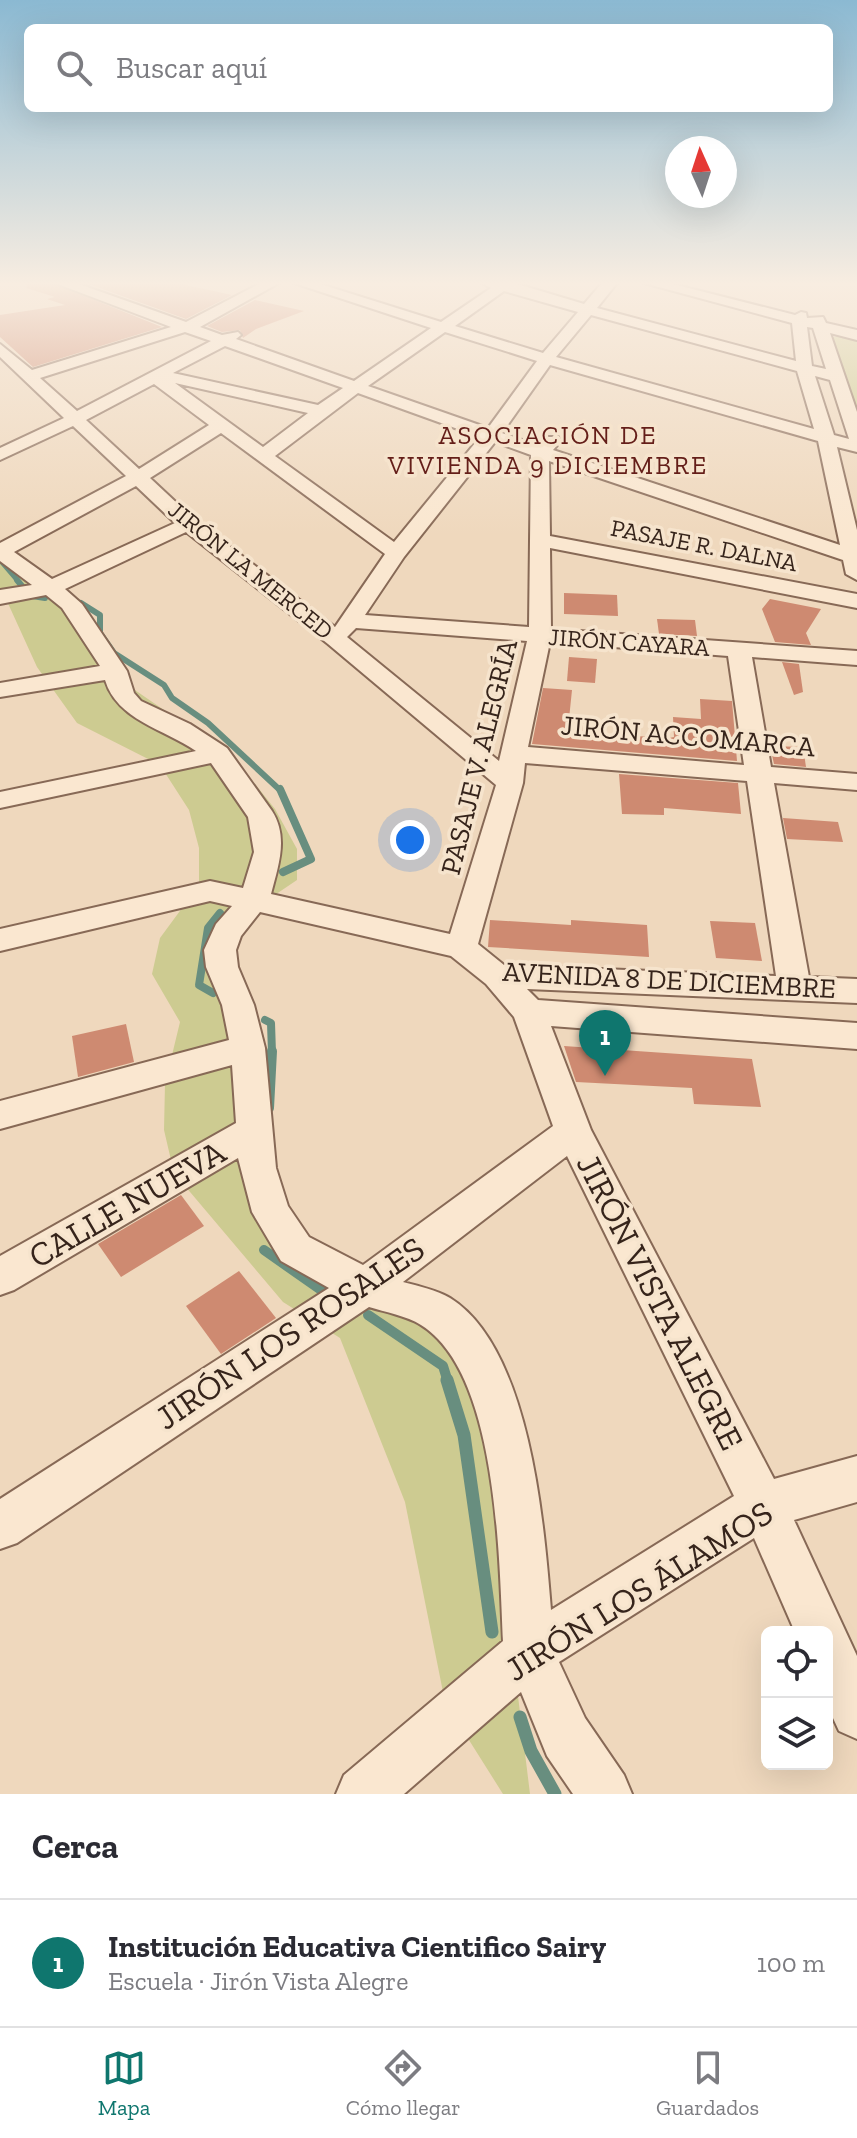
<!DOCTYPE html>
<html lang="es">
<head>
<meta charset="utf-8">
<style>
	:root { --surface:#fff; --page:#f7f7f7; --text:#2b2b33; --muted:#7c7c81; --line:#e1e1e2; --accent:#0f766e }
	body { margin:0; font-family:"Zilla Slab",serif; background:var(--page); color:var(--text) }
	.controls { position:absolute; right:24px; bottom:24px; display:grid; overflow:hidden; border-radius:12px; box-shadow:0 8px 32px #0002 }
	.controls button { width:72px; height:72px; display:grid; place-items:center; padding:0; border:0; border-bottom:2px solid var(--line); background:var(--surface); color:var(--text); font:40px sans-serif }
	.compass { position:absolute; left:665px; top:136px; width:72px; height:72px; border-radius:50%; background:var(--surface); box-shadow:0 8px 32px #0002; rotate:357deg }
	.you { position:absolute; left:410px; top:840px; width:28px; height:28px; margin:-20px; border:6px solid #fff; border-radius:50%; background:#1a73e8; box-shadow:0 0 0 12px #1a73e833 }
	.badge { display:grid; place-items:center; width:52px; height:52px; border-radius:50%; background:var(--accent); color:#fff; font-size:26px; font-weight:700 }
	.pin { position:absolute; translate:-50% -66px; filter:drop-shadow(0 2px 4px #0008) }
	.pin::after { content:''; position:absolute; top:42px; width:28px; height:24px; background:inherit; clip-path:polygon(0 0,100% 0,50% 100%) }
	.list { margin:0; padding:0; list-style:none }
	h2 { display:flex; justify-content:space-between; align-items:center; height:104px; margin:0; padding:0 32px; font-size:34px }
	h2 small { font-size:26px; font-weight:400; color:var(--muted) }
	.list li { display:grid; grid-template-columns:52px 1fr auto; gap:24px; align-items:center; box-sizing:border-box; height:128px; padding:0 32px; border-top:2px solid var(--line) }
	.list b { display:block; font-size:30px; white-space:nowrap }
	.list p { margin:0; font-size:26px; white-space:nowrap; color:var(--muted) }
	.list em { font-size:26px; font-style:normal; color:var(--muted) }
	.icon { flex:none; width:44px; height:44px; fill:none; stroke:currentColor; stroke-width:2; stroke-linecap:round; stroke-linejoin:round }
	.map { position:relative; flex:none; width:857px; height:1794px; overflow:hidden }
	.search { position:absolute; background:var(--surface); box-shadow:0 8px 32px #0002; left:24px; right:24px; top:24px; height:88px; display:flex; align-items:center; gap:20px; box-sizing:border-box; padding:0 28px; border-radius:12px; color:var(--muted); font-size:30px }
	.sheet { height:232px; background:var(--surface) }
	nav { display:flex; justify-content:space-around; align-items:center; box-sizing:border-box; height:112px; border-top:2px solid var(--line); background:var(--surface); font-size:22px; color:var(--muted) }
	nav a { display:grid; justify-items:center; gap:4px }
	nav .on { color:var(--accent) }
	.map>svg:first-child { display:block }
	.green { fill:#cdcb91 }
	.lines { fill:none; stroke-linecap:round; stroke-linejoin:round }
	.stream-far4 { stroke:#688e7f; stroke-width:5 }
	.stream-far3 { stroke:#688e7f; stroke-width:6 }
	.stream-far2 { stroke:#688e7f; stroke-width:8 }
	.stream-far1 { stroke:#688e7f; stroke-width:10 }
	.stream { stroke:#688e7f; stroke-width:13 }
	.building { fill:#ce8a71 }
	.minor-casing { stroke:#876956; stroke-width:4 }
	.minor { fill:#fae7d0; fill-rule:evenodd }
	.labels { text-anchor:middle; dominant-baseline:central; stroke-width:7; stroke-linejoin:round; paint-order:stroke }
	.far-street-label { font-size:24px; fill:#36241b; stroke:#f6e4cd }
	.far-neighbourhood-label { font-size:26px; letter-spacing:2px; fill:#641e19; stroke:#f6e4cd }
	.street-label { font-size:28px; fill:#36241b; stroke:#f6e4cd }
	.near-street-label { font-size:34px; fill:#36241b; stroke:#f6e4cd }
</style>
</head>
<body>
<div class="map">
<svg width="857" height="1794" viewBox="0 0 857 1794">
	<rect width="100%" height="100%" fill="#efd8bd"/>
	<g class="green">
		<polygon points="840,336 857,341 857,430 829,338"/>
		<polygon points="0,542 13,547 19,559 73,616 97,664 212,743 243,769 275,809 297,849 297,880 223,930 245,1156 321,1256 392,1282 478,1370 530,1794 503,1794 445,1702 405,1502 340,1338 283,1302 174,1173 164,1130 165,1084 180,1022 152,974 160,938 199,885 199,848 189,810 160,765 77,723 37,667 6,599 0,595"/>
	</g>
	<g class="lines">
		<polyline class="stream-far4" points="0,560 19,582"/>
		<g class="stream-far3">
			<polyline points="17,580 22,586"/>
			<polyline points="32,596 45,598"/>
			<polyline points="81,603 100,615 100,633 114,653 164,685 172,698 208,723 281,791"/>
		</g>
		<g class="stream-far2">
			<polyline points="280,789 311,859 283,872"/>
			<polyline points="213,993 199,985 208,928 220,913"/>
			<polyline points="265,1020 271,1023 272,1053"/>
		</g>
		<g class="stream-far1">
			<polyline points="269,1108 272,1051"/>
			<polyline points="264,1250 321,1290"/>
			<polyline points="368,1315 443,1366 448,1382"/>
		</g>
		<g class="stream">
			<polyline points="447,1380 464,1435 492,1632"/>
			<polyline points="520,1717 531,1751 555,1794"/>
		</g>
	</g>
	<g class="building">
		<polygon points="27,283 52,283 162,327 33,367 0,337 0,315 65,305 47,299 55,297 26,288"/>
		<polygon points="86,283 177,283 232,295 186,319"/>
		<polygon points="255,300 304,311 256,329 243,338 240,330 222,332 207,326"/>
		<polygon points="564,593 617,595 618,616 564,614"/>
		<polygon points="770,599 821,609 806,633 811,645 775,642 762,609"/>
		<polygon points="657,619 695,620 697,636 659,634"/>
		<polygon points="569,657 597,659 595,683 567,681"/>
		<polygon points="782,662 799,664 803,692 794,695"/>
		<polygon points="543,688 572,690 569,719 603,721 602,734 669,738 674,737 673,717 701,719 700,699 732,701 737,761 532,744"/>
		<polygon points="770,746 803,747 806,767 774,764"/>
		<polygon points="619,774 738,783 741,814 664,808 664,815 622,814"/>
		<polygon points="783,818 838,822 843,842 787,839"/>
		<polygon points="490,920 571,925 571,920 647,925 649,957 488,947"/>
		<polygon points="710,921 755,923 762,961 716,958"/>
		<polygon points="126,1024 134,1062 78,1077 72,1036"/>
		<polygon points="564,1046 752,1059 761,1107 694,1104 692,1088 576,1082"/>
		<polygon points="181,1195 204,1226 121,1277 98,1244"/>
		<polygon points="239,1271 276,1318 221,1354 186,1306"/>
	</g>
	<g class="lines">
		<defs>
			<path id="minor" d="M55,283H76L186,322L261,283H279L200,327L222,335L238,332L241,335L236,339L354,381L431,328L294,283H317L441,322L491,288L482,283H514L584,304L602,283H617L597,308L796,361L792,323L644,283H669L795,315L801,312L806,313L807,318L823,317L826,323L857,330V340L830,333L857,412V452L837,447L857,530V580L846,574L843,560L549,461L550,536L857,594V608L550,548L551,629L857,651V665L752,657L771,767L857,774V790L774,783L809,977L857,979V1003L527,989L538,1000L857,1023V1049L551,1026L591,1130L774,1479L857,1456V1502L794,1520L857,1656V1739L839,1731L827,1705V1632H795L754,1538L559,1662L585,1718L624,1775L632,1794H573L547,1756L521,1692L404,1794H336L344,1775L503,1641C499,1558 498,1373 421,1325C407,1316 385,1312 369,1307L17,1543L0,1549V1499L329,1288L281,1261L252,1212L238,1158L14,1290L0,1295V1256L236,1123L232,1065L0,1129V1101L229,1040L222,1005L206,967L204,950L216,924L232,906L210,901L0,951V929L210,881L243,888L254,852L248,817L211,763L0,808V792L196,751C164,729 117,720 105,680L0,697V683L100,666L62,608L46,595L0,604V590L32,585L0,561V543L126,476L73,426L0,460V448L64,418L0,357V344L32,370L171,327ZM504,291L578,312L543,353L455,326ZM591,315L797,371L814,429L556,357ZM807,327L813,328L826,369L812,366ZM185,332L211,341L77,411L40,378ZM445,332L537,361L488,428L368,386ZM225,346L343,388L318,405L173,373ZM550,365L818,441L840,545L553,450L561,441L558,437H546L537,445L502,433ZM815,376L830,380L849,439L834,435ZM175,383L308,413L263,447ZM154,384L209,425L139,469L86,420ZM358,393L480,437L394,542L275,456ZM221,433L385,554L335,627L195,520L150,478ZM495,442L531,455L529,627L365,615L404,557ZM136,486L175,523L52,579L14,552ZM186,532L328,644L496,785L450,934L271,894C278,867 289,837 272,811L227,748L190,724L141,701L134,693L127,671L82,604L65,589ZM356,628L527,641L499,761L347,637ZM550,642L728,656L744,765L528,747ZM525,763L747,781L776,976L504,965L478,944L523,783ZM260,912L451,956L486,984L514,1017L553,1126L363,1265L309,1237L288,1206L276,1168L265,1048L254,1005L238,967L236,950L241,936ZM567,1156L734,1496L551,1610C544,1523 530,1348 450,1298C437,1290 418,1286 403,1282Z"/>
		</defs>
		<use href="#minor" class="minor-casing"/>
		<use href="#minor" class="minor"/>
	</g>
	<linearGradient id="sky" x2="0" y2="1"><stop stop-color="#8bb9d2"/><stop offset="0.53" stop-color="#f8ede1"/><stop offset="1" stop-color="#f8ede1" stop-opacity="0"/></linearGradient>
	<rect width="857" height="535" fill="url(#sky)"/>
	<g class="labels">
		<g class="far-street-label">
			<text transform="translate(704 545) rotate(11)">PASAJE R. DALNA</text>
			<text transform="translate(251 570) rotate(39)">JIRÓN LA MERCED</text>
			<text transform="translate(629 642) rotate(4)">JIRÓN CAYARA</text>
		</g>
		<g class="far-neighbourhood-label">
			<text x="548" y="435">ASOCIACIÓN DE<tspan x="548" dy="30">VIVIENDA 9 DICIEMBRE</tspan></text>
		</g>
		<g class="street-label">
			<text transform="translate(688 736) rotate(5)">JIRÓN ACCOMARCA</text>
			<text transform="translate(479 757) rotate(-76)">PASAJE V. ALEGRÍA</text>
			<text transform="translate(669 980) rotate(3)">AVENIDA 8 DE DICIEMBRE</text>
		</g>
		<g class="near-street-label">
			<text transform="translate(127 1204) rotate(-30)">CALLE NUEVA</text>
			<text transform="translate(660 1302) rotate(63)">JIRÓN VISTA ALEGRE</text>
			<text transform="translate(290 1333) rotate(-34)">JIRÓN LOS ROSALES</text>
			<text transform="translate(639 1591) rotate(-32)">JIRÓN LOS ÁLAMOS</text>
		</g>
	</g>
</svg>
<div class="controls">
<button><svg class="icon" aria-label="locate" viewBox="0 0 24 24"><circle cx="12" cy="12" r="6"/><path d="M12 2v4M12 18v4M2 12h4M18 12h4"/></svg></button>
<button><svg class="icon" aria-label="layers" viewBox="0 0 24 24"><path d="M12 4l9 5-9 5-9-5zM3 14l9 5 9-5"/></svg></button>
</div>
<svg class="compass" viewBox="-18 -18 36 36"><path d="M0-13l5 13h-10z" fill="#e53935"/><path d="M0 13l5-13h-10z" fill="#7c7c81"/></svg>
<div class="you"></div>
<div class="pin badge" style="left:605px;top:1076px">1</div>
<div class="search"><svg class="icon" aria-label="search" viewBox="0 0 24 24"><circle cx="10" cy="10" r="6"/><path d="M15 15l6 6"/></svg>Buscar aquí</div>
</div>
<section class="sheet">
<h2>Cerca<small></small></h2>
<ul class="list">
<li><span class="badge">1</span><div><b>Institución Educativa Cientifico Sairy</b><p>Escuela · Jirón Vista Alegre</p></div><em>100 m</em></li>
</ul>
</section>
<nav>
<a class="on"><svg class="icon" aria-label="map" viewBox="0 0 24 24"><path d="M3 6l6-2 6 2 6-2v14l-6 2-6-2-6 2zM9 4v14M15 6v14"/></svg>Mapa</a>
<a><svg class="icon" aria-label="directions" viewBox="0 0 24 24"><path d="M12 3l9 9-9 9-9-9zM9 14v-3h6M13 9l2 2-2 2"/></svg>Cómo llegar</a>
<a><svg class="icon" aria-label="saved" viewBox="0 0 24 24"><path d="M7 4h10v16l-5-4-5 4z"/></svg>Guardados</a>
</nav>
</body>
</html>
